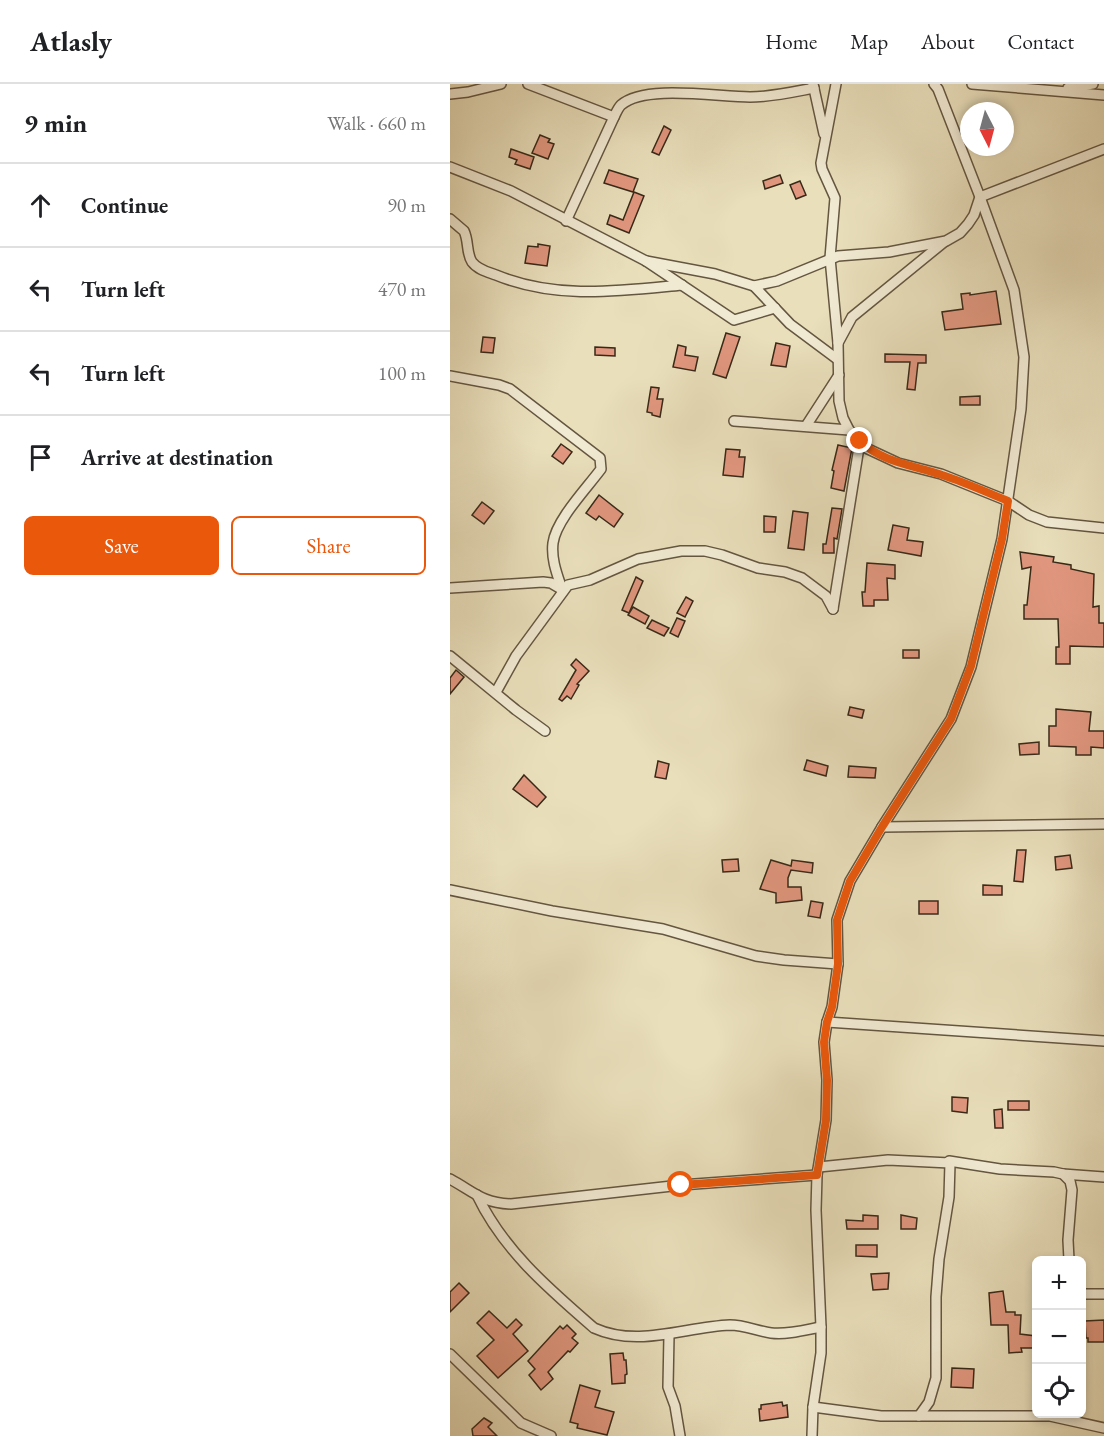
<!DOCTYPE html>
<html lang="en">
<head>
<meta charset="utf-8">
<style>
	:root { --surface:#fff; --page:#f6f6f6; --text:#202124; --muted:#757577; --line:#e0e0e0; --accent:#ea580c }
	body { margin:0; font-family:"EB Garamond",serif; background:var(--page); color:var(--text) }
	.controls { position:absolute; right:18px; bottom:18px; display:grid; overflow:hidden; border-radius:9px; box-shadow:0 3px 9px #0003 }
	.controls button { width:54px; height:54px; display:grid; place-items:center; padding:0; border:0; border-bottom:2px solid var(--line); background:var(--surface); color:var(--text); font:30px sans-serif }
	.compass { position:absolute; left:510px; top:18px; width:54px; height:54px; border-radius:50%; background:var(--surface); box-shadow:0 3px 9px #0003; rotate:174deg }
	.stop { position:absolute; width:18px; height:18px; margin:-14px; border:4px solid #ea580c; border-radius:50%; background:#fff }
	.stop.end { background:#ea580c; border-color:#fff; box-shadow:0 2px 6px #0008 }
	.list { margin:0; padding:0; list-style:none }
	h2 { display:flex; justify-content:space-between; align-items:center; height:78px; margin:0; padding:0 24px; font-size:26px }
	h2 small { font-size:20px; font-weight:400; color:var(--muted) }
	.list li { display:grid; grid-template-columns:39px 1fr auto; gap:18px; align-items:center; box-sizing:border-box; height:84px; padding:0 24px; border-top:2px solid var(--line) }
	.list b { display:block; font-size:22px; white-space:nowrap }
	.list em { font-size:20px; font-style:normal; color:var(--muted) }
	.actions { display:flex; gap:12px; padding:18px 24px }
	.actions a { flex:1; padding:14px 0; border:2px solid var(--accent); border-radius:9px; text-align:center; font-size:21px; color:var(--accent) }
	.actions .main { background:var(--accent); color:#fff }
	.icon { flex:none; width:33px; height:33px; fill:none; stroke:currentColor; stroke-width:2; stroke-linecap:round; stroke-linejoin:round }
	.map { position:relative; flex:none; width:654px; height:1352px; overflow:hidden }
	header { display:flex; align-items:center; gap:36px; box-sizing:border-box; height:84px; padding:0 30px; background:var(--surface); border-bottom:2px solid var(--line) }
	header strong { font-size:28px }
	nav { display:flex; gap:33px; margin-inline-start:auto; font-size:21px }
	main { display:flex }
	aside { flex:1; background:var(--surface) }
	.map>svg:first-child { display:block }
	.building { fill:#e1977f; stroke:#382918; stroke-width:1.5 }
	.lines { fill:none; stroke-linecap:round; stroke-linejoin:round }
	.minor-casing { stroke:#645641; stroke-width:12 }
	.minor { stroke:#f1ead3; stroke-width:9 }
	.route { stroke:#ea580c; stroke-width:8 }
</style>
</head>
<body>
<header>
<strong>Atlasly</strong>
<nav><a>Home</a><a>Map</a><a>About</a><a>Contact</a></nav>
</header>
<main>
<aside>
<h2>9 min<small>Walk · 660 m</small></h2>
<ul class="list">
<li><svg class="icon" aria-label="ahead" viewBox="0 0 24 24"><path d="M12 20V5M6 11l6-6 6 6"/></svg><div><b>Continue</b></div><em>90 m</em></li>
<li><svg class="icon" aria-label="left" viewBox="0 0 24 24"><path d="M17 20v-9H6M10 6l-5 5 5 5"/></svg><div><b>Turn left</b></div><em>470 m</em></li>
<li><svg class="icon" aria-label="left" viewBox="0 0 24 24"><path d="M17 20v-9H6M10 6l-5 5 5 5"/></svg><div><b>Turn left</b></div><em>100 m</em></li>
<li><svg class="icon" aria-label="arrive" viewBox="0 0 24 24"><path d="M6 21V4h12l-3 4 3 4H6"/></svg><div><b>Arrive at destination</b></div></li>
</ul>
<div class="actions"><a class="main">Save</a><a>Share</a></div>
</aside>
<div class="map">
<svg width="654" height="1352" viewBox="0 0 654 1352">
	<rect width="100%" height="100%" fill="#e9dfbb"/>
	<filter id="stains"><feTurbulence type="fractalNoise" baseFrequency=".00333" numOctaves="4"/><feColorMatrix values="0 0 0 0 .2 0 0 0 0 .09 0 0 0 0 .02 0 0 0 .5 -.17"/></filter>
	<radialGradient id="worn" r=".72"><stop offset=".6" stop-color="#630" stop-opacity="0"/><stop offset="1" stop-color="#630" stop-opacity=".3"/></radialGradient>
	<g class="building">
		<polygon points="214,42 221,46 209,71 202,68"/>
		<polygon points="90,51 100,55 98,58 104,60 98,75 82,69"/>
		<polygon points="61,65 84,73 80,85 65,80 67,76 59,73"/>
		<polygon points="159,86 188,95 183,108 154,99"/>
		<polygon points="330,91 333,99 315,105 313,97"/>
		<polygon points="350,97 356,111 346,115 340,101"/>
		<polygon points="184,108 194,112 179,149 157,140 160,131 173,136"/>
		<polygon points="88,160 100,162 97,182 75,179 78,162 88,163"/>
		<polygon points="546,207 551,240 495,246 492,228 513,225 511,210 520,209 520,211"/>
		<polygon points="276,249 290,253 276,294 263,290"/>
		<polygon points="33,253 45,254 43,269 31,268"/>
		<polygon points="326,259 340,262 336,283 321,281"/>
		<polygon points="228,261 236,263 235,271 248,273 245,287 223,283"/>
		<polygon points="145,263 165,264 165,272 145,271"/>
		<polygon points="435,270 476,271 476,279 468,279 465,306 457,305 460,278 435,278"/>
		<polygon points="201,303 209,304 207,315 213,315 210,333 202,331 202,329 197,328"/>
		<polygon points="530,312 530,321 510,321 510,313"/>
		<polygon points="111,360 122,368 113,380 102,372"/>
		<polygon points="388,361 402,364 394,407 381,404 384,387 382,386"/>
		<polygon points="276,365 290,366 289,373 295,373 293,393 273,391"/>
		<polygon points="149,411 173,430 164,443 149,432 146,436 136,429"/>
		<polygon points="32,418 44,427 34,440 22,431"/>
		<polygon points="382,424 392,425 387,455 384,454 384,469 373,469 373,460 376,460"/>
		<polygon points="343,427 358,429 354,466 338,464"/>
		<polygon points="314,432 326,433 325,448 314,448"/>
		<polygon points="443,441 459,444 457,456 473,458 471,472 438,466"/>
		<polygon points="570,468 604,473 603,478 621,481 621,485 644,490 643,523 649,522 649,539 654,539 654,563 620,562 620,580 606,580 606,563 609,563 608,535 574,535 574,521 577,521 581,483 572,485"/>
		<polygon points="417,479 445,481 445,495 437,494 438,516 424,516 424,522 413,522 412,508 415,508"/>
		<polygon points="186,493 193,497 179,529 172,526"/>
		<polygon points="236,513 243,517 235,533 227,529"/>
		<polygon points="183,523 199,532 195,540 178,531"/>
		<polygon points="227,534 235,537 228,553 220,549"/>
		<polygon points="202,536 219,544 214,552 197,544"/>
		<rect x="453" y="566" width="16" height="8"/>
		<polygon points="126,575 139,587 127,600 129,601 121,615 117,612 112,617 109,615 126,586 121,581"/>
		<polygon points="6,586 14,593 0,610 0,594"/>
		<polygon points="400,623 414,626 412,634 398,631"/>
		<polygon points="606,625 641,628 639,647 654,647 654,664 641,663 641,671 626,671 626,663 599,662 599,642 606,642"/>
		<polygon points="589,658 589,670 570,671 569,660"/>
		<polygon points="357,676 378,682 376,692 354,686"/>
		<polygon points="208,677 219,680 216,695 205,693"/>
		<polygon points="399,682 426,684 425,694 398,693"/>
		<polygon points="74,691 96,713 87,723 63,705"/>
		<polygon points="567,766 576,766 573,798 564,797"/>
		<polygon points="620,771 622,784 606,786 605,773"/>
		<polygon points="288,775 289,787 273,788 272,776"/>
		<polygon points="321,776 341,782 342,776 363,779 362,789 341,786 338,794 338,803 351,803 352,816 326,819 326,809 310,805"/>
		<polygon points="533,801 552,802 552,811 533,811"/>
		<polygon points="361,817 373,819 370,834 358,832"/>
		<rect x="469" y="817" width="19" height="13"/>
		<polygon points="502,1013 518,1014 517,1029 502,1027"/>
		<rect x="558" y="1017" width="21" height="9"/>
		<polygon points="552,1025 553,1044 545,1044 544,1026"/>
		<polygon points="413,1131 428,1132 428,1145 397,1145 396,1136 413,1137"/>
		<polygon points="451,1131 467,1134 466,1145 451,1145"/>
		<polygon points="406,1161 427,1161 427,1173 406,1172"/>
		<polygon points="439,1189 438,1205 423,1206 421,1190"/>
		<polygon points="9,1199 19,1209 0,1228 0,1208"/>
		<polygon points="553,1207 556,1228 565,1228 565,1231 571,1231 570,1250 586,1252 586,1264 571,1264 572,1268 559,1269 558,1241 541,1241 539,1209"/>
		<polygon points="39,1227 57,1244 66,1235 72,1241 63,1250 78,1267 48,1294 27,1272 44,1256 27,1239"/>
		<polygon points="654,1236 654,1258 638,1258 638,1254 636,1254 635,1237"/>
		<polygon points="117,1241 126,1250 122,1254 128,1259 120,1268 118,1267 98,1288 103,1295 91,1306 79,1291 85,1285 78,1277 110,1242 113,1245"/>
		<polygon points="173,1269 174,1276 176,1276 177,1290 175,1291 175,1299 162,1300 160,1270"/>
		<polygon points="502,1284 524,1285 523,1304 501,1303"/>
		<polygon points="130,1301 150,1307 145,1323 164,1328 157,1351 127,1344 128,1340 120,1338"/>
		<polygon points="332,1318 333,1322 337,1321 338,1333 310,1337 309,1325 311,1325 311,1321"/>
		<polygon points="34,1334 42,1339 38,1343 47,1352 23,1352 22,1345"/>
	</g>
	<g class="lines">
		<defs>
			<g id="minor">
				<polyline points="78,0 164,33"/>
				<polyline points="363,0 374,50"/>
				<polyline points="386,0 371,79 372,85 385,114 380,174 388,259 389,317 393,334 399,346 418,365 448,379 491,390 558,417 579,431 597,438 654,444"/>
				<polyline points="522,0 654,11"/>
				<polyline points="618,4 643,0"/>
				<polyline points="0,10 18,8 51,0"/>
				<polyline points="0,83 61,107 196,177 284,236 325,224"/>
				<path d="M0,135L14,147C19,157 16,169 22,178C28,186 38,188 46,191C107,216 169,207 232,201"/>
				<path d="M116,137L164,33C166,29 168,24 171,21C195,0 267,13 300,13C322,13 343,8 364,4"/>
				<polyline points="196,177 265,190 304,202 327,197 388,172 439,168 496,157 510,149 518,140 524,131 530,113 654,65"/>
				<polyline points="304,202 340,240 387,275"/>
				<polyline points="388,259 402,233 494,158"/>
				<path d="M0,292L49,301L60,305L150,374L151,385C137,404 106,436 103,459C101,475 107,490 112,505"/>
				<polyline points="284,337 399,346"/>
				<polyline points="356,342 389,291"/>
				<polyline points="0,504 93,498 101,499 113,506"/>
				<polyline points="383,525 410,357"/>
				<polyline points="0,572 66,626 95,647"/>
				<polyline points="46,608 66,572 118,501 140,496 188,475 231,467 255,467 272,471 308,484 335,488 352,494 376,512 383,525"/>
				<polyline points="432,743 654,740"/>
				<polyline points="0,806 102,827 213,845 306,872 334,876 388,880"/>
				<polyline points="377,938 654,957"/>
				<polyline points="369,1083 438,1076 500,1079 499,1077 550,1085 604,1088 613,1090 620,1097 622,1106 618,1156 619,1176"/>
				<polyline points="613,1090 654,1093"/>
				<path d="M0,1095C24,1108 32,1119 61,1120L231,1101L367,1091"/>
				<path d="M27,1111C53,1166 99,1205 144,1244C188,1264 234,1243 280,1241C294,1241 307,1247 321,1249C337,1251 355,1246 371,1243"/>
				<polyline points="632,1210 654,1210"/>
				<polyline points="219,1251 218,1303 225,1322 230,1352"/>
				<polyline points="0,1270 71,1339 101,1352"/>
				<polyline points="363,1323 431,1332 600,1332 654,1344"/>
				<polyline points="469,1332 479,1318 486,1294 486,1213 489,1175 499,1113 500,1079"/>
				<polyline points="362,1352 363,1323 371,1269 371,1243 366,1126 367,1091 376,1036 377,996 374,958 377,938 382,923 388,880 387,836 400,797 432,743 501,635 521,583 552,455 571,325 574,273 564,206 530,113 488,5 484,0"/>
			</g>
		</defs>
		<use href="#minor" class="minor-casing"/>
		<use href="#minor" class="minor"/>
	</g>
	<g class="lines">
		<path class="route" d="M231,1101L367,1091L376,1036L377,996L374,958L377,938L382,923L388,880L387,836L400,797L432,743L501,635L521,582L552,455L558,417C536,408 514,398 492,391C464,381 433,379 410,357"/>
	</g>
	<rect width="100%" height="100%" filter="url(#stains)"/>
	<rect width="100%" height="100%" fill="url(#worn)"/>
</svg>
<div class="controls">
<button>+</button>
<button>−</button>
<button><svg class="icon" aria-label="locate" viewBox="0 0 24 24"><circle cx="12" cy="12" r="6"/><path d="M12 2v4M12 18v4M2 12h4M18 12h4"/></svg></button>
</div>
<svg class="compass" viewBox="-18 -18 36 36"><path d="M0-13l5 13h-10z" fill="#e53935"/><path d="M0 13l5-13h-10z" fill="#757577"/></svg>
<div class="stop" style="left:231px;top:1101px"></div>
<div class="stop end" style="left:410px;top:357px"></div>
</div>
</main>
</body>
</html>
